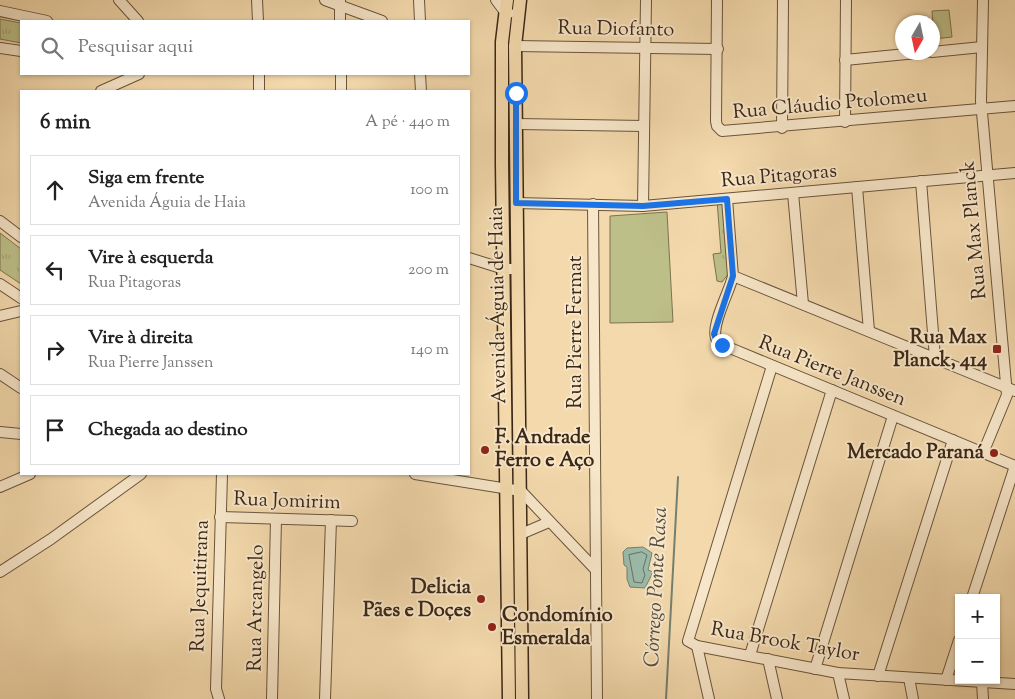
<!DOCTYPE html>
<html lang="pt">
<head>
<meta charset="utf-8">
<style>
	:root { --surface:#fff; --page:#f6f6f6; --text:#222; --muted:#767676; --line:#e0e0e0 }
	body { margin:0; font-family:"Sorts Mill Goudy",serif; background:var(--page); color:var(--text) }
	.controls { position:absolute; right:15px; bottom:15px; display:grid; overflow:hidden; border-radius:0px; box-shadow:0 1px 4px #0004 }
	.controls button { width:45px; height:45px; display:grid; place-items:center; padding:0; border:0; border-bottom:1px solid var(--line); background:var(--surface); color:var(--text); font:25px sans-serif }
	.compass { position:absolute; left:895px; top:15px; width:45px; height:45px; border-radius:50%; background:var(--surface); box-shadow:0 1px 4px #0004; rotate:189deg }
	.stop { position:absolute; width:15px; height:15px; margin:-11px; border:4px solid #1a73e8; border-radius:50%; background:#fff }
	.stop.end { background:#1a73e8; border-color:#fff; box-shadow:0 1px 5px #0008 }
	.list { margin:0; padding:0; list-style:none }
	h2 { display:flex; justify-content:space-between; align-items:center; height:65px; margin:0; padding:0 20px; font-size:21px }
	h2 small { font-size:16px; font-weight:400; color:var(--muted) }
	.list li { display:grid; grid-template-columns:32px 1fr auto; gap:15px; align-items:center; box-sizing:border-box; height:70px; margin:0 10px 10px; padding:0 10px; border:1px solid var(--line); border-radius:0px }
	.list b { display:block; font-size:19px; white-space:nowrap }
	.list p { margin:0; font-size:16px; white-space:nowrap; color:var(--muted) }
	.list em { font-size:16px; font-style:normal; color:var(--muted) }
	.icon { flex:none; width:28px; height:28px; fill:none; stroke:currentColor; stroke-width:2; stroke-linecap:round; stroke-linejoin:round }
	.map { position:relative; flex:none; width:1015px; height:699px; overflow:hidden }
	.search { position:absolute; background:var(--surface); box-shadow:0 1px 4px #0004; left:20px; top:20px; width:450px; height:55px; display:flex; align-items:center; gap:12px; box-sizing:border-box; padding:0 18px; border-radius:0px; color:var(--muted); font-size:19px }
	.panel { position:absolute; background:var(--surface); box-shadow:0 1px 4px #0004; left:20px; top:90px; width:450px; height:385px; border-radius:0px }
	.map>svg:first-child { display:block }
	.grass { fill:url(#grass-tufts); stroke:#7c7350 }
	.pitch { fill:#bdbf88; stroke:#7c7350 }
	.water { fill:#9bbaaa; stroke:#757f6f }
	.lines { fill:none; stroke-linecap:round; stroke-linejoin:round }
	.shore { stroke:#6b7060; stroke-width:1 }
	.stream { stroke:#757f6f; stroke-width:2 }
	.minor-casing { stroke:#69543c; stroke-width:12 }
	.major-casing { stroke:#3b2717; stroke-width:15 }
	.minor { stroke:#f7e6c9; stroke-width:10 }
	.major { stroke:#f3d9ac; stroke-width:12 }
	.route { stroke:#1a73e8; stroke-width:6 }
	.poi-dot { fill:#8f2418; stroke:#f7e6c9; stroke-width:2 }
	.labels { text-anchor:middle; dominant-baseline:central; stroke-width:4; stroke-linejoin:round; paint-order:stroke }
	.street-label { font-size:20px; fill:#3b2717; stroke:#f7e6c9 }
	.poi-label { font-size:20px; font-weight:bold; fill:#3b2717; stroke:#f7e6c9; text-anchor:end }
	.water-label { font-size:21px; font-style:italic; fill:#534c3c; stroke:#f7e6c9 }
</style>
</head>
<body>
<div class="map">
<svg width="1015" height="699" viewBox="0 0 1015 699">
	<defs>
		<pattern id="grass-tufts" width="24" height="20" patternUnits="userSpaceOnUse" patternTransform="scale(1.25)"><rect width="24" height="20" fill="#bdbf88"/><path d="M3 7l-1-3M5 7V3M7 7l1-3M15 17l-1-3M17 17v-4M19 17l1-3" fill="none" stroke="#a3a475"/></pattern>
	</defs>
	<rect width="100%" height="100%" fill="#f3d9ac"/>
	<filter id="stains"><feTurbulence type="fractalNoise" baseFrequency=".004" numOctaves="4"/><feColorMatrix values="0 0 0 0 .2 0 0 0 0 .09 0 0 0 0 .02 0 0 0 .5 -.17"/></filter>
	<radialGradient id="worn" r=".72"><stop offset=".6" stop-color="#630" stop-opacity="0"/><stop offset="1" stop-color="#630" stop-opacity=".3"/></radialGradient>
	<g class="grass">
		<polygon points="0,19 21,23 21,43 0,39"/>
		<polygon points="727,199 733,268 722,282 717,281 713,254 721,253 717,200"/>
		<polygon points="0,233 21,249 21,284 0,270"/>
	</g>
	<g class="pitch">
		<polygon points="949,10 952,37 934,39 932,11"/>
		<polygon points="667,212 673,322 610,323 610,216"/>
	</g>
	<polygon class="water" points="643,547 652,553 648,570 653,572 645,588 630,587 627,579 627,567 624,565 623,552 627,548"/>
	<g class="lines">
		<polygon class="shore" points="642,552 647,555 643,569 645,575 642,583 634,582 629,555"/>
		<polyline class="stream" points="666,699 678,477"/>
		<defs>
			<g id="minor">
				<polyline points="119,0 138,21"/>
				<polyline points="257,0 258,21"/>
				<polyline points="325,0 382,21"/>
				<polyline points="340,0 340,21"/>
				<polyline points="419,0 420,21"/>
				<polyline points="496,0 505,12 509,13"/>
				<polyline points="717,0 716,121 717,126 722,131 1015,106"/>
				<polyline points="983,0 981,101 1007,395 983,453"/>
				<polyline points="0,11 47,21"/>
				<polyline points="515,46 718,49"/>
				<polyline points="0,48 21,51"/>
				<polyline points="932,52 982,47"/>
				<polyline points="845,60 927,52"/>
				<polyline points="259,74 259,91"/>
				<polyline points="341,74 341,91"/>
				<polyline points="420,74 421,91"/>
				<polyline points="101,91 139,74"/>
				<polyline points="845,122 846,0"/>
				<polyline points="517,124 644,126"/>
				<polyline points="782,128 783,0"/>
				<polyline points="921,181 935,358"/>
				<polyline points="857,187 869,331"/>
				<polyline points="793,193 803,304"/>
				<path d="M727,199L733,276C730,291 709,328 717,340C719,345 725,346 730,348L1015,466"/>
				<polyline points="516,203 643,206 1015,173"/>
				<polyline points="593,204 597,699"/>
				<polyline points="643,206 646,0"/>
				<polyline points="0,221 21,237"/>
				<polyline points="469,258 504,269 517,269"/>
				<polyline points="733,276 1015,391"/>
				<polyline points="0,284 21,298"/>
				<polyline points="0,316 21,311"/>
				<polyline points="772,366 688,641 697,646 838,673 1015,684"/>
				<polyline points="0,374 21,388"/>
				<polyline points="0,432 21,434"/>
				<polyline points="415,474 521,491 596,570"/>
				<polyline points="0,487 30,474"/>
				<polyline points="220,517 352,521"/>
				<polyline points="521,534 549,522"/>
				<polyline points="0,572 51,539 141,474"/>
				<polyline points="972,598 1015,466"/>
				<polyline points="697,646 709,699"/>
				<polyline points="750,655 832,390"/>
				<polyline points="768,659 777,699"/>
				<polyline points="815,669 893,416"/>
				<polyline points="838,673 844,699"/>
				<polyline points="878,676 953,440"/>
				<polyline points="909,678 913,699"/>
				<polyline points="946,680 959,640"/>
				<polyline points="982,682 983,699"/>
				<polyline points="219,699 216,689 222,474"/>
				<polyline points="272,699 276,519"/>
				<polyline points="325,699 331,520"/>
			</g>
			<g id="major">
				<polyline points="507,0 502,42 502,164 509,699"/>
				<polyline points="520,0 515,46 522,699"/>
			</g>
		</defs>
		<use href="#minor" class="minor-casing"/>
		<use href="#major" class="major-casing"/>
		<use href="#minor" class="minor"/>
		<use href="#major" class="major"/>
	</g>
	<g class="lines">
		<polyline class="route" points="516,93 516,203 643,206 727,199 733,276 714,334 717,341 722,345"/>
	</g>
	<g class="poi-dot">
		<rect x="992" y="344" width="10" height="10" rx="2.5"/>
		<circle cx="485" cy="450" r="5"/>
		<circle cx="994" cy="453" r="5"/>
		<circle cx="481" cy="599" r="5"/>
		<circle cx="492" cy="627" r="5"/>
	</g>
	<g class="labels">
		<g class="street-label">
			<text transform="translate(616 30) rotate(1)">Rua Diofanto</text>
			<text transform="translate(830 105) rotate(-5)">Rua Cláudio Ptolomeu</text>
			<text transform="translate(779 177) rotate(-5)">Rua Pitagoras</text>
			<text transform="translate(975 230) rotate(-95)">Rua Max Planck</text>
			<text transform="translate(499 305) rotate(-91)">Avenida Águia de Haia</text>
			<text transform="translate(576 332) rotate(-90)">Rua Pierre Fermat</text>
			<text transform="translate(832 372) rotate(22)">Rua Pierre Janssen</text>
			<text transform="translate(287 502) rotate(2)">Rua Jomirim</text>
			<text transform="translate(201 586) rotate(-88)">Rua Jequitirana</text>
			<text transform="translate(257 608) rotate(-89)">Rua Arcangelo</text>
			<text transform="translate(785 643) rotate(10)">Rua Brook Taylor</text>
		</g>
		<g class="poi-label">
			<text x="987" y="338">Rua Max<tspan x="987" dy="23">Planck, 414</tspan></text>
			<text x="495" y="438" text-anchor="start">F. Andrade<tspan x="495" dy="23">Ferro e Aço</tspan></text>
			<text x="984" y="453">Mercado Paraná</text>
			<text x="471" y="588">Delicia<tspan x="471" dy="23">Pães e Doçes</tspan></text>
			<text x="502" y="616" text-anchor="start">Condomínio<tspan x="502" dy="23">Esmeralda</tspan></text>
		</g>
		<g class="water-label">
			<text transform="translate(657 587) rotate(-87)">Córrego Ponte Rasa</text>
		</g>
	</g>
	<rect width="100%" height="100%" filter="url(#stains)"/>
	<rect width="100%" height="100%" fill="url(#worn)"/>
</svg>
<div class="controls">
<button>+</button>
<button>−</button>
</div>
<svg class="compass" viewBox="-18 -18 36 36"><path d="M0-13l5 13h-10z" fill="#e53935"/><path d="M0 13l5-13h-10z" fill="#767676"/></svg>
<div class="stop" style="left:516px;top:93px"></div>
<div class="stop end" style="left:722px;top:345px"></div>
<div class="search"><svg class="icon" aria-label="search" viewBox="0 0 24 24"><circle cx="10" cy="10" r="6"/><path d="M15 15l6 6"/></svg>Pesquisar aqui</div>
<section class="panel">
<h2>6 min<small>A pé · 440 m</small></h2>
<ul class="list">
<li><svg class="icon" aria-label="ahead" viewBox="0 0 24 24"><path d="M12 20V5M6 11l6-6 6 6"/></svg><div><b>Siga em frente</b><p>Avenida Águia de Haia</p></div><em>100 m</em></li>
<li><svg class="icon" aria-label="left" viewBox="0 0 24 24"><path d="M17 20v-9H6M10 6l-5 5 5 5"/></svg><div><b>Vire à esquerda</b><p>Rua Pitagoras</p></div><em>200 m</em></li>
<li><svg class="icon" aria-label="right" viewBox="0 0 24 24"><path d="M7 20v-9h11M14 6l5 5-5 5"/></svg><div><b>Vire à direita</b><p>Rua Pierre Janssen</p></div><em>140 m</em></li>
<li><svg class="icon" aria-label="arrive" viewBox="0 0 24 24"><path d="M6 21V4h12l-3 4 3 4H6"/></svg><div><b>Chegada ao destino</b></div></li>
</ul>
</section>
</div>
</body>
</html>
